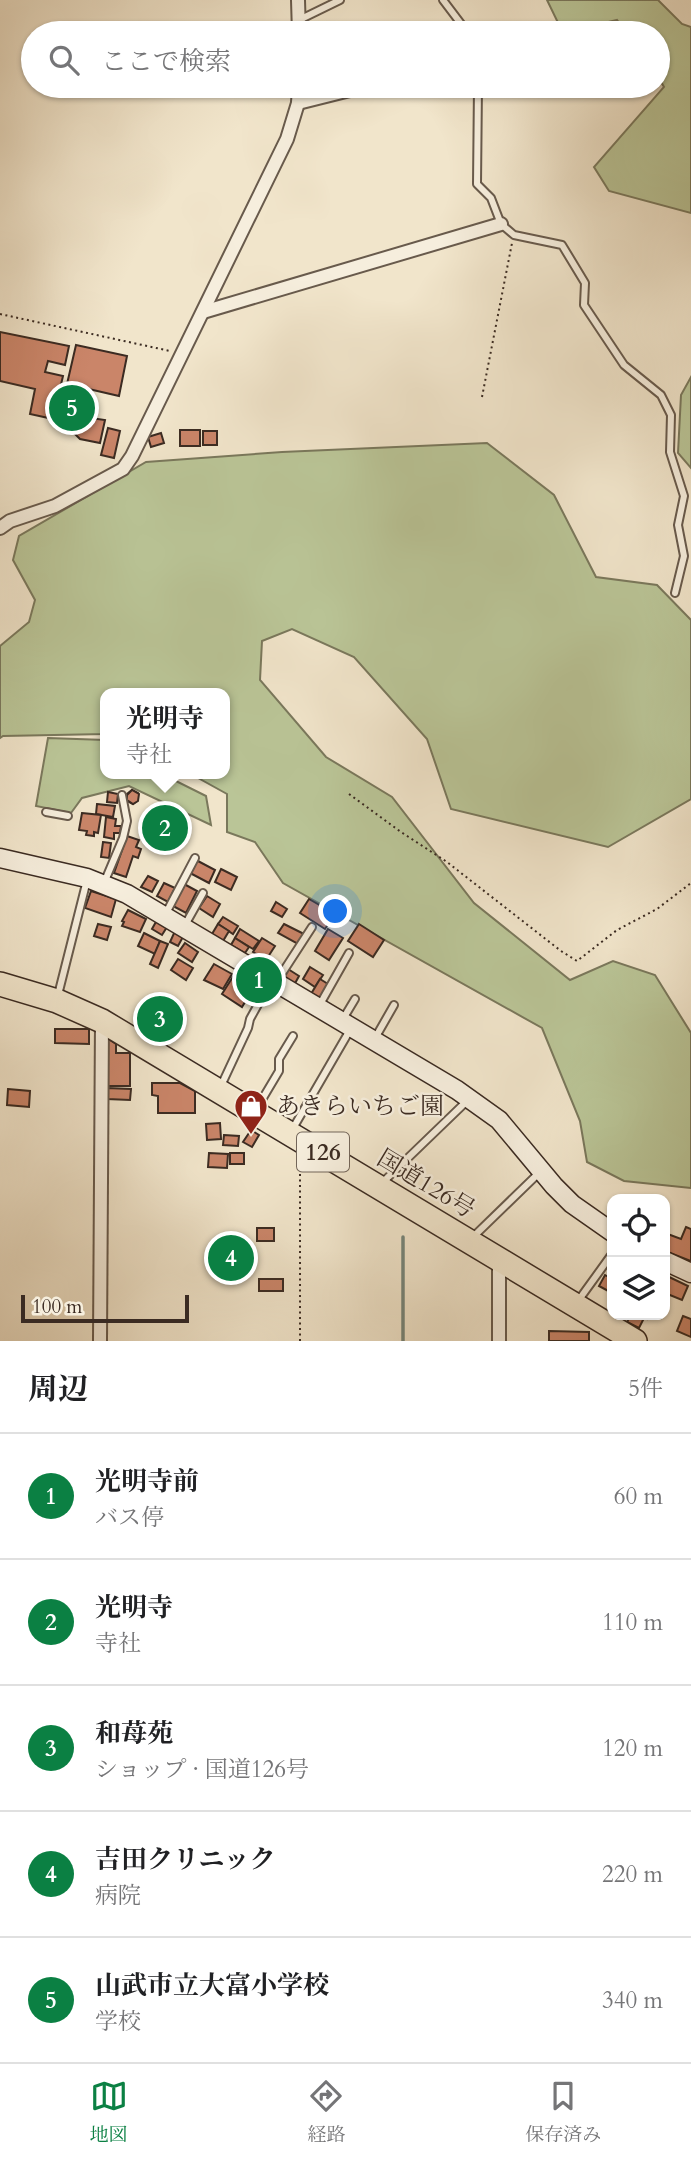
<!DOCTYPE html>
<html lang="ja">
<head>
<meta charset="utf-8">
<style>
	:root { --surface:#fff; --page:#f6f6f6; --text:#202124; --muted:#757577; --line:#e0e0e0; --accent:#0b8043 }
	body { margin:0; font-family:Cardo,"Noto Serif JP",serif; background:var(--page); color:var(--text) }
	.controls { position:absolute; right:21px; bottom:21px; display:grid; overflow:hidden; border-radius:14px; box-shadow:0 2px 5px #0004 }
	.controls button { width:63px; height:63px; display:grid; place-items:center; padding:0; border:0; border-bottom:2px solid var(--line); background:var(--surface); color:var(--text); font:35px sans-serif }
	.scale { position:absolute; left:21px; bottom:18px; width:168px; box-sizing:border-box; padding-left:7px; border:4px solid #3b2b22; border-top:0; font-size:19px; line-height:24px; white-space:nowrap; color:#3b2b22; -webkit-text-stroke:5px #f6eedd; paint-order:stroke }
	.you { position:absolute; left:336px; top:912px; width:24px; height:24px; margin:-18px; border:5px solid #fff; border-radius:50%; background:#1a73e8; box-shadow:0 0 0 10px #1a73e833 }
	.badge { display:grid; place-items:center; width:46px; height:46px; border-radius:50%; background:var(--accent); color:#fff; font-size:23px; font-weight:700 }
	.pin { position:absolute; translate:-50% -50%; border:4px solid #fff; box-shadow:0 2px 7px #0006 }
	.popup { position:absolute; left:100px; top:688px; width:130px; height:91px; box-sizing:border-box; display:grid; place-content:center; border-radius:14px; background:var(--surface); filter:drop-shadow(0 2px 5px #0005); font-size:23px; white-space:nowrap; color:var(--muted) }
	.popup b { font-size:26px; color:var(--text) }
	.popup::after { content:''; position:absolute; left:50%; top:100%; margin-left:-14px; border:14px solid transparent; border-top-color:var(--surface) }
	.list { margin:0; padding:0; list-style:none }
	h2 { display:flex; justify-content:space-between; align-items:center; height:91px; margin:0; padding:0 28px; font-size:30px }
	h2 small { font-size:23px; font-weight:400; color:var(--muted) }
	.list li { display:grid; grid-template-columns:46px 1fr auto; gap:21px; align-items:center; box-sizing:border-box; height:126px; padding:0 28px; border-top:2px solid var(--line) }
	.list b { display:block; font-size:26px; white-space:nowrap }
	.list p { margin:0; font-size:23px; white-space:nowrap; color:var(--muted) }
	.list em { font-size:23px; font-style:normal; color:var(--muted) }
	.icon { flex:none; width:38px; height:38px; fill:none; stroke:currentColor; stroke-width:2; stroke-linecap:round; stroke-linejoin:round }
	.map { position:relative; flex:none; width:691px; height:1341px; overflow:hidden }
	.search { position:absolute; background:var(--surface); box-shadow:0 2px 5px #0004; left:21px; right:21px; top:21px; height:77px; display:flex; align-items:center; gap:18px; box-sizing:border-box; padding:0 24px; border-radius:38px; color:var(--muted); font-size:26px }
	.sheet { height:721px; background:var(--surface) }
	nav { display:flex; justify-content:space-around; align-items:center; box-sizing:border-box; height:98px; border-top:2px solid var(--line); background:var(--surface); font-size:19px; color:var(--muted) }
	nav a { display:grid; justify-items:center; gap:4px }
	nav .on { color:var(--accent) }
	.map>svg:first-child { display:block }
	.green { fill:#bac597; stroke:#7a785c; stroke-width:2 }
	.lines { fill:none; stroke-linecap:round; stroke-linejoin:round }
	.stream { stroke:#75847a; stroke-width:3.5 }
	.building { fill:#ca8569; stroke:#3b2b22; stroke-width:2 }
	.lane-casing { stroke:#685a4c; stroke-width:10 }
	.street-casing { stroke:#685a4c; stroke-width:16 }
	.secondary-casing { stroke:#3b2b22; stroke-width:21 }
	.highway-casing { stroke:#3b2b22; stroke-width:26 }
	.path { stroke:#3b2b22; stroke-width:2; stroke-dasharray:2 3.5; stroke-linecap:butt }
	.lane { stroke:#f6eedd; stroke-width:6 }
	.street { stroke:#f6eedd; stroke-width:12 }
	.secondary { stroke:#f6eedd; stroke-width:18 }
	.highway { stroke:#f1e5cb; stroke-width:23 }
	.labels { text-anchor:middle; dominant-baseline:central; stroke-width:5; stroke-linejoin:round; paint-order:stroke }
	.shield { fill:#f6eedd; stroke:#73665a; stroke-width:2 }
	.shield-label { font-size:23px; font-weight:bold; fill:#3b2b22 }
	.poi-label { font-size:24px; fill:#3b2b22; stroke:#f6eedd; text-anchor:start }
	.street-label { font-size:24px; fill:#3b2b22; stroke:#f6eedd }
</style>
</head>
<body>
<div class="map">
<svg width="691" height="1341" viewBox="0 0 691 1341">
	<rect width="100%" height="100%" fill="#f1e5cb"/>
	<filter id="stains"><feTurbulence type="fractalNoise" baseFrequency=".00286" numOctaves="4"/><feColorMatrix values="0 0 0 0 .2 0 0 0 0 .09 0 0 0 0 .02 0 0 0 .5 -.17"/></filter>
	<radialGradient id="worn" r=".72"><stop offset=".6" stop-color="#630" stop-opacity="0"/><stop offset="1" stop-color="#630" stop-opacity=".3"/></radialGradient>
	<g class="green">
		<polygon points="547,0 658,0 682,24 691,27 691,213 609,191 594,167 664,87 658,77 658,33 626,33 617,20 563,33"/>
		<polygon points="691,377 691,468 678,453 681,395"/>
		<polygon points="487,443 554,495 596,577 657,585 691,620 691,799 608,847 451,809 427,739 354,657 292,629 262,641 260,680 326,757 392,797 474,903 570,980 613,961 655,975 691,1033 691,1188 624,1181 587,1162 580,1121 542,1028 283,883 255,842 227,832 227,794 191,774 224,774 224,693 106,693 105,734 3,736 0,738 0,646 29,622 35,600 13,560 19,536 146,462 282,452"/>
		<polygon points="48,738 105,740 106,774 162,774 206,796 211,825 129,786 82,798 71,813 36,806"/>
	</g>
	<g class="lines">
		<polyline class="stream" points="403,1237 403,1341"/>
	</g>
	<g class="building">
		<polygon points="0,332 69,346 65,365 48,361 45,372 63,376 59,393 70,395 91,418 105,420 100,443 80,439 62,421 30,414 35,389 0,381"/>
		<polygon points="76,345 127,356 119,396 67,384"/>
		<polygon points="108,428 120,431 114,458 101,455"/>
		<rect x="180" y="430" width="20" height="16"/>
		<rect x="203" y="431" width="14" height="14"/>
		<polygon points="161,433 164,443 151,447 148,437"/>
		<polygon points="132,790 138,793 138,800 133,804 127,801 127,794"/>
		<polygon points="132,790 139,794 138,801 133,804 127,800 127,795"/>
		<polygon points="108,792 118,794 117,803 107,802"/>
		<polygon points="97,804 115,806 113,817 96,814"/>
		<polygon points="155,806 187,822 181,833 178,831 171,845 164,842 162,846 150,840 152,836 148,834 155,820 150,817"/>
		<polygon points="160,807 185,821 170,848 164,844 162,847 150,840 152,837 145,834"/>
		<polygon points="82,813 101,815 98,833 94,832 94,836 86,835 87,831 79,830"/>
		<polygon points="106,817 116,819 115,826 121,826 120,833 114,833 114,839 104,837"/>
		<polygon points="127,836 139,840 136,847 141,849 138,858 133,856 126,877 114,873"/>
		<polygon points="103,842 111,843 109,858 101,857"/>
		<polygon points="196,860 215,870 209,883 190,873"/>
		<polygon points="221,869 237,877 231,890 215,882"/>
		<polygon points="148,876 158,881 152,892 141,887"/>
		<polygon points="164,883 175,888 168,902 157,896"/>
		<polygon points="184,884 197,891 186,913 173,906"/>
		<polygon points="91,891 116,899 111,917 85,908"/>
		<polygon points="207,896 220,904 213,917 199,908"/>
		<polygon points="309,899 335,914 325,929 300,913"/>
		<polygon points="276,902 287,909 282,917 271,911"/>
		<polygon points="128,910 146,919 140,932 122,926 124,922 122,921"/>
		<polygon points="223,917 238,926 233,934 218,924"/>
		<polygon points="157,920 167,927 162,935 152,929"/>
		<polygon points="98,924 111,927 107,940 94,936"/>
		<polygon points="218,924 229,931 223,941 212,934"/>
		<polygon points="284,924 304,934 298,944 278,933"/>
		<polygon points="359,924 384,940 373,957 348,941"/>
		<polygon points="240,929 259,941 253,949 235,938"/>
		<polygon points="328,929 343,938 329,960 315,951"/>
		<polygon points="175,931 184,935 178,946 170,942"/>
		<polygon points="144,933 160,941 155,954 138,946"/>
		<polygon points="235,938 249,947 245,953 231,945"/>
		<polygon points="262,938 275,946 266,960 253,952"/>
		<polygon points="160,941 168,944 158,968 150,964"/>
		<polygon points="185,943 198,952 192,962 178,953"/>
		<polygon points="178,959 193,968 186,980 171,970"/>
		<polygon points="214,964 232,974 223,989 204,980"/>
		<polygon points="310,967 323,975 315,987 303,979"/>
		<polygon points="288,969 299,976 293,987 282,980"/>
		<polygon points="234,975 254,987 242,1007 222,994"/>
		<polygon points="320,979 328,984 319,999 311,994"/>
		<polygon points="55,1029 89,1029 89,1044 55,1043"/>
		<polygon points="107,1038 116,1044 116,1053 130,1053 130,1086 108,1086"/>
		<polygon points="152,1083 180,1083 195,1091 195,1113 158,1113 158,1096 152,1095"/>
		<polygon points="107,1088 131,1089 130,1100 107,1099"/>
		<polygon points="8,1089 30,1091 29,1107 7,1105"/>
		<polygon points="220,1123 221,1139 207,1140 206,1124"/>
		<polygon points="251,1130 259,1135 252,1147 243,1142"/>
		<polygon points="224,1135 239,1136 238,1146 223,1145"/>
		<polygon points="209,1153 228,1154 227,1168 208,1167"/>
		<rect x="230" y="1153" width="14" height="11"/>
		<polygon points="686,1227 691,1229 691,1261 665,1251 665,1233 681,1239"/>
		<rect x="257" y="1228" width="17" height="13"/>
		<polygon points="211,1248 245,1248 245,1270 210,1269"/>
		<polygon points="605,1275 612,1279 612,1293 599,1286"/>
		<polygon points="665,1275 688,1286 682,1300 665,1293"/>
		<rect x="259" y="1279" width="24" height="12"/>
		<polygon points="631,1315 649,1315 647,1319 644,1318 639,1328 627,1322"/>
		<polygon points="683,1316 691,1319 691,1337 677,1331"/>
		<polygon points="549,1331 589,1332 589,1341 549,1341"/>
	</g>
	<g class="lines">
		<defs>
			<g id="lane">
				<polyline points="443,0 468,33"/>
				<polyline points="299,20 340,0"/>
				<polyline points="478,86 477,184 491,198 501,224 514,235 562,245 585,283 584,305 624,365 661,395 671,415 670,452 684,496 678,525 684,556 675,593"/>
				<polyline points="46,812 68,816"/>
				<polyline points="104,883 123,838 127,821 122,795"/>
				<polyline points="165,915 195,858"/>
				<polyline points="185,925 203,893"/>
				<polyline points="277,981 312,927"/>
				<polyline points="58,995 87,880"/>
				<polyline points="319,1006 349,953"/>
				<polyline points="343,1019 355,999"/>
				<polyline points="374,1040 394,1005"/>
				<polyline points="220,1088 248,1028 250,1019 271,981"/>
				<polyline points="257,1108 279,1071 279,1059 293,1036"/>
				<polyline points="292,1130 350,1030"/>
				<polyline points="383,1182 468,1100"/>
				<polyline points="473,1237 541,1171"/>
				<polyline points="578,1301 612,1254"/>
			</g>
			<g id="street">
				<polyline points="298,0 299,33"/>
				<polyline points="298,103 366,86"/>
				<polyline points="203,312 501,224"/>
				<polyline points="0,528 10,521 55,506 123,469 132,456 287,139 298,103 299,86"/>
				<polyline points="499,1259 499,1341"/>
				<polyline points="100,1341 102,1021"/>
			</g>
			<g id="secondary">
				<polyline points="0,858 87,878 127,894 457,1090 499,1120 554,1186 572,1204 612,1232"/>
				<polyline points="665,1261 691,1273"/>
			</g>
			<polyline id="highway" points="0,984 57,1001 102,1021 635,1341"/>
		</defs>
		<use href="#lane" class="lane-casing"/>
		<use href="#street" class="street-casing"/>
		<use href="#secondary" class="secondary-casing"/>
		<use href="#highway" class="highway-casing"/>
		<g class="path">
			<polyline points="0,314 170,351"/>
			<polyline points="482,397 512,243"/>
			<polyline points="349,794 401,832 447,862 561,951 577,961 617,930 657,909 691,883"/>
			<polyline points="300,1341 300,1160"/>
		</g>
		<use href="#lane" class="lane"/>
		<use href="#street" class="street"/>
		<use href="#secondary" class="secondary"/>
		<use href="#highway" class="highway"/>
	</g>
	<defs>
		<symbol id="shop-pin" viewBox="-11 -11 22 30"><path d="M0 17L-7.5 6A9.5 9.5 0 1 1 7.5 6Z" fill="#8f2418" stroke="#f6eedd"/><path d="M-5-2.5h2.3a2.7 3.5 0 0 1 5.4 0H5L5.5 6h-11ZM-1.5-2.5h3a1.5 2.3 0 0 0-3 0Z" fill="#fff"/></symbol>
	</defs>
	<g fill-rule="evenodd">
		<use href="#shop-pin" x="232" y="1087" width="38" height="52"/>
	</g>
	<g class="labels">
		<rect class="shield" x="297" y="1132.5" width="52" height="39" rx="5"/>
		<g class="shield-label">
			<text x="323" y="1152">126</text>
		</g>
		<g class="poi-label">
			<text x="276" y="1106">あきらいちご園</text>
		</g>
		<g class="street-label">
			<text transform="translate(426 1184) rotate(31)">国道126号</text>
		</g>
	</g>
	<rect width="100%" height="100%" filter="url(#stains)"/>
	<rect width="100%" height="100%" fill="url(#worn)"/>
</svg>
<div class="controls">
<button><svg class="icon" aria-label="locate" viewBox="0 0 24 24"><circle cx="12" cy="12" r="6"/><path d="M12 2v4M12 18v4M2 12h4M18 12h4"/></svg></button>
<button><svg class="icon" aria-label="layers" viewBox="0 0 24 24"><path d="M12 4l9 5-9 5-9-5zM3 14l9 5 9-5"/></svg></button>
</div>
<div class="scale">100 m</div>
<div class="you"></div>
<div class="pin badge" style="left:259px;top:980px">1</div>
<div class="pin badge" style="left:165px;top:828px">2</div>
<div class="popup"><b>光明寺</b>寺社</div>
<div class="pin badge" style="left:160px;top:1019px">3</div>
<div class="pin badge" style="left:231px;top:1258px">4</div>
<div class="pin badge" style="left:72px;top:408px">5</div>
<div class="search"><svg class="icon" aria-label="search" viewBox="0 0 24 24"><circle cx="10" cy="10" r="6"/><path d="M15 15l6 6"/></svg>ここで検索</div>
</div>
<section class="sheet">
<h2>周辺<small>5件</small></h2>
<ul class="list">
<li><span class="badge">1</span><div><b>光明寺前</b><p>バス停</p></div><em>60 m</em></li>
<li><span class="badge">2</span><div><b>光明寺</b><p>寺社</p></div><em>110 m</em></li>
<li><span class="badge">3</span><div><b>和苺苑</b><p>ショップ · 国道126号</p></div><em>120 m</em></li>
<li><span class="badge">4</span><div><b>吉田クリニック</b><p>病院</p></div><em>220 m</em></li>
<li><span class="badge">5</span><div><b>山武市立大富小学校</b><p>学校</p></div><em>340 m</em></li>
</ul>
</section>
<nav>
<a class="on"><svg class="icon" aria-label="map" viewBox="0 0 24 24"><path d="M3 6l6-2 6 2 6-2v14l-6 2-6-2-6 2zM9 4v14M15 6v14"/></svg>地図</a>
<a><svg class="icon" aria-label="directions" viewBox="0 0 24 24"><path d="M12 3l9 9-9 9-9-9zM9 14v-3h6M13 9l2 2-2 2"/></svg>経路</a>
<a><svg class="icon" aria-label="saved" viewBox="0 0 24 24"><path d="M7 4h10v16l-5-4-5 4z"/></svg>保存済み</a>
</nav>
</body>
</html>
